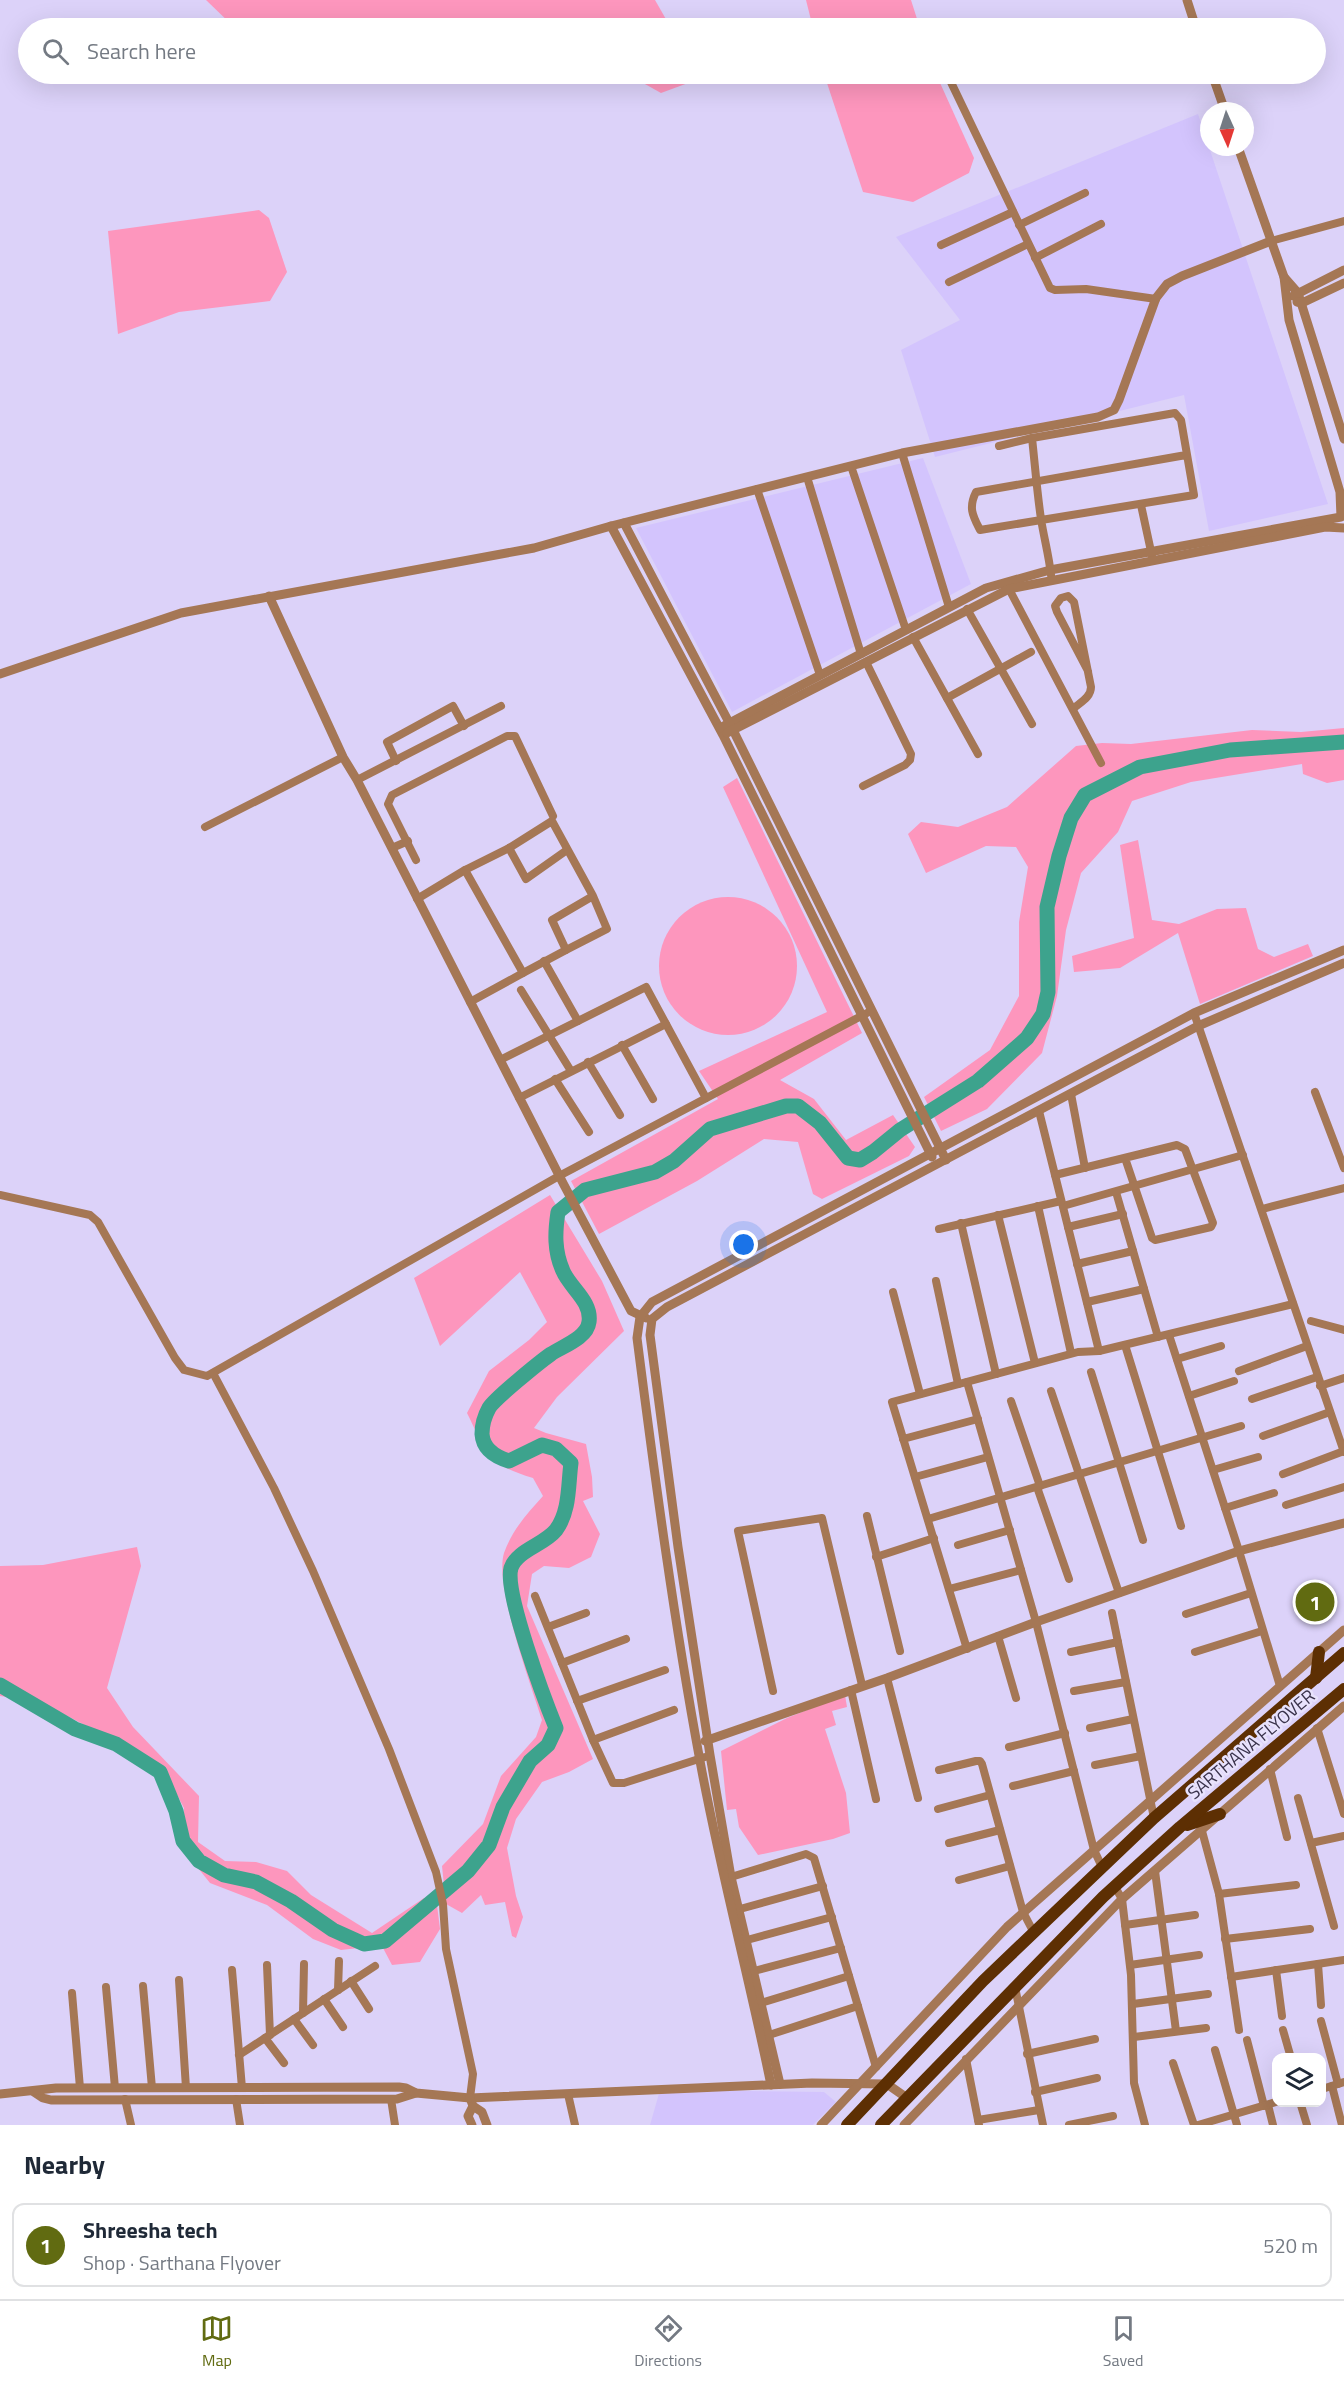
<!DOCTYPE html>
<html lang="en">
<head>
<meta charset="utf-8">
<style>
	:root { --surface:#fff; --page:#f2f2f3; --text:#1f2937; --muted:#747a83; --line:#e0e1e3; --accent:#616b11 }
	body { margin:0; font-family:"Titillium Web",sans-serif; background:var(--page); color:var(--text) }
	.controls { position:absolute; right:18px; bottom:18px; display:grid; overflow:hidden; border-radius:12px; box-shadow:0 6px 24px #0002 }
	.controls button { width:54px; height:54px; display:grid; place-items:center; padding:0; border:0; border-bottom:2px solid var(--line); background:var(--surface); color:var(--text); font:30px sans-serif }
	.compass { position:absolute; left:1200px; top:102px; width:54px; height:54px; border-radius:50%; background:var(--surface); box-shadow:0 6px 24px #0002; rotate:177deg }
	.you { position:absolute; left:744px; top:1245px; width:21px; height:21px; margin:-15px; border:4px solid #fff; border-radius:50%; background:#1a73e8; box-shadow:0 0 0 9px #1a73e833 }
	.badge { display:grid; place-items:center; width:39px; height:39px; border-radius:50%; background:var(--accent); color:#fff; font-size:20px; font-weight:700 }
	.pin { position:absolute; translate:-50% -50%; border:3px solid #fff; box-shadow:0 2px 6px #0006 }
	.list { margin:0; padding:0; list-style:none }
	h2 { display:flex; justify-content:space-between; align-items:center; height:78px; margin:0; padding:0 24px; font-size:26px }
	h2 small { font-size:20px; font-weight:400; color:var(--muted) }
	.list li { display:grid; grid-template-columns:39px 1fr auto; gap:18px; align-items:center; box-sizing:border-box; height:84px; margin:0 12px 12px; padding:0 12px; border:2px solid var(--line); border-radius:12px }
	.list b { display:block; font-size:22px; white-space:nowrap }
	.list p { margin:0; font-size:20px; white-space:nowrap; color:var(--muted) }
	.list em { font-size:20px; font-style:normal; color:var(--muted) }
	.icon { flex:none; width:33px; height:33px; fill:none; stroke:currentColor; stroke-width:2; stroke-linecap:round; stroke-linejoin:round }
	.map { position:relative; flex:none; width:1344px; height:2125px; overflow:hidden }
	.search { position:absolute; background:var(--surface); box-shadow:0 6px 24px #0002; left:18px; right:18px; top:18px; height:66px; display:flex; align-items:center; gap:15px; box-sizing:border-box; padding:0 21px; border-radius:33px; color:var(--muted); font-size:22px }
	.sheet { height:174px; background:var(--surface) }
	nav { display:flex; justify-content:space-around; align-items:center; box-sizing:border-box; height:84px; border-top:2px solid var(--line); background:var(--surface); font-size:16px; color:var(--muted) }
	nav a { display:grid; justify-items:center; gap:3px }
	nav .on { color:var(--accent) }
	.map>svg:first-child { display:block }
	.built { fill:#d3c4fd }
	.green { fill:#fd96bd }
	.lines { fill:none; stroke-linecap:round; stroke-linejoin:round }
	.river { stroke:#3da38d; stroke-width:15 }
	.minor { stroke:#a57755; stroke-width:8 }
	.tertiary { stroke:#a57755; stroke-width:9 }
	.primary { stroke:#5d2f03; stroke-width:12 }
	.labels { text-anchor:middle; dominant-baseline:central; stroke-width:5; stroke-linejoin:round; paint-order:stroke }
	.street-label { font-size:18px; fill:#3a334c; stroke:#e8e2fc }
</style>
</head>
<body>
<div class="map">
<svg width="1344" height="2125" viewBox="0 0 1344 2125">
	<rect width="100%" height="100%" fill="#dcd2f9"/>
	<g class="built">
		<polygon points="1198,114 1328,504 1209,531 1184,395 935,457 901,350 960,320 896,237"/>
		<polygon points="923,458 971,584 732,712 636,528"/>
		<polygon points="660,2090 824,2092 836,2102 813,2125 650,2125"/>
	</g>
	<g class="green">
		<polygon points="206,0 655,0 671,28 235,28"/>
		<polygon points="806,0 911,0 918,22 951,22 955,28 813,28"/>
		<polygon points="627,74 696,74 699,79 661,93"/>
		<polygon points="824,74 936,74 974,158 969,173 913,202 863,192"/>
		<polygon points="259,210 269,218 287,272 270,301 179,312 118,334 108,231"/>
		<polygon points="1344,728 1344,780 1327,783 1303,774 1302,764 1191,782 1132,801 1118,832 1081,873 1066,930 1057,996 1042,1053 987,1109 941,1131 924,1097 990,1050 1019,996 1019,922 1028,867 1016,847 986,846 926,873 908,834 921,822 958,827 1007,807 1076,746 1102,743 1131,744 1252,730 1301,732"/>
		<polygon points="737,778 862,1033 780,1080 814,1099 846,1140 893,1115 915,1147 909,1156 822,1199 813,1194 798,1142 764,1139 697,1181 599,1234 571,1181 718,1099 699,1071 827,1012 723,787"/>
		<polygon points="1138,840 1152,920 1179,924 1217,909 1246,908 1258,949 1274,957 1308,944 1313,956 1200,1004 1178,933 1120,968 1074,972 1072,956 1134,938 1120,845"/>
		<circle cx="728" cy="966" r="69"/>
		<path d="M550,1195L602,1281L624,1331L557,1397L534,1428L546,1433L586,1444L592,1477L593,1497L583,1501L600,1534L591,1557L569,1568L544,1566L532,1574L527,1606L593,1759L569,1772L542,1782L516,1819L507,1848L516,1896L523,1917L516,1938L512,1936L505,1902L485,1905L481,1895L462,1913L446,1904L442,1866L483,1824L501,1776L536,1737L542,1720C531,1685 494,1585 504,1553C512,1530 527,1514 543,1496L533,1478C485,1463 488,1455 467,1413L489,1371L529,1340L547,1322L520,1272L440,1346L414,1278Z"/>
		<polygon points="137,1547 141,1566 107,1688 133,1727 199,1796 198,1842 225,1861 256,1862 287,1871 311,1895 372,1933 424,1898 437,1905 440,1929 420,1962 392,1965 383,1948 376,1946 341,1950 313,1939 267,1905 210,1883 182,1848 184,1808 164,1770 139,1753 40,1702 0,1696 0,1566 43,1565"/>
		<polygon points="845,1695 847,1707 832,1711 836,1725 825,1729 846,1793 850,1833 833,1839 758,1855 739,1827 736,1809 727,1810 721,1751 787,1718"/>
	</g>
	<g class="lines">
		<path class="river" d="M0,1685L75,1729L116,1744L160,1772L176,1811L183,1841L199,1861L224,1875L256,1882L291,1901L333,1930L364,1944L385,1941L468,1871L489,1845L503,1807L530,1761L548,1745L556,1728C545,1701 504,1592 511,1568C517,1550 544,1545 556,1530C570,1511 568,1485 571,1463L556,1449L542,1445L509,1461C496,1457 483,1449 482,1434C482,1424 484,1417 489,1408C494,1399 541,1361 551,1354C563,1346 587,1338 589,1322C592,1301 570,1288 563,1271C554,1251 555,1232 558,1212L585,1190L655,1172L674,1161L710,1129L786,1106H798L820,1123L848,1158L860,1160L873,1152L900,1130L978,1081L1027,1038L1043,1014L1048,992L1047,907L1059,856L1071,818L1085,795L1140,767L1230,750L1344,742"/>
		<g class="minor">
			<polyline points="947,74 1050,288 1055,290 1086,289 1156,299"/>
			<polyline points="1019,225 1085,193"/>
			<polyline points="1271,241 1344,221"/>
			<polyline points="941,245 1013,212"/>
			<polyline points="1035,258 1101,224"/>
			<polyline points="949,282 1028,244"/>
			<polyline points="999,446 1032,438"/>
			<polyline points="902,453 949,607"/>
			<polyline points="851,466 906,630"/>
			<polyline points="807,477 861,654"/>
			<polyline points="757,489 820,675"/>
			<polyline points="1141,505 1152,556"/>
			<path d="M1051,575C1049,556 1044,538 1041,519C1037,492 1035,465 1032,438L1175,413L1181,420L1194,495L980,530C973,516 968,508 976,492L1186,455"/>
			<polyline points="1009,589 1101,763"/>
			<polyline points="967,609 1032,724"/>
			<polyline points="913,637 978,754"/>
			<polyline points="947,698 1031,652"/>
			<path d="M1074,708C1081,702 1091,697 1091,687L1074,602L1068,596L1061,598L1055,606L1057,612L1088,671"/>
			<polyline points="396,761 387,742 453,706 464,726"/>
			<polyline points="357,780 501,706"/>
			<polyline points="863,786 905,765 910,760 911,754 866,662"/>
			<polyline points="205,827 343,757"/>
			<polyline points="392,848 408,841"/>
			<polyline points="509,848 526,879 567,850"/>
			<polyline points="416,860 388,804 392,795 507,736 515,736 553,816"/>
			<polyline points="417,899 465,870"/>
			<polyline points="544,961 578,1021"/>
			<polyline points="523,973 566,950"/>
			<polyline points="521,990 571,1071"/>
			<polyline points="470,1002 523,973 465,870 509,848 552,821 593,896 607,929 566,950 552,920 593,896"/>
			<polyline points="1194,1013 1344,1452"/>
			<polyline points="622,1045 653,1099"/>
			<polyline points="500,1060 646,987 706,1098"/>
			<polyline points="588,1062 620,1115"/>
			<polyline points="555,1079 589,1132"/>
			<polyline points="1315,1092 1344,1168"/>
			<polyline points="1071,1094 1085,1168"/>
			<polyline points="519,1098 666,1024"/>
			<polyline points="1039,1111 1099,1351"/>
			<polyline points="1055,1175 1177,1145 1185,1149 1213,1223 1211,1227 1155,1240 1152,1238 1125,1158"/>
			<polyline points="1116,1192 1158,1337"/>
			<polyline points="0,1195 90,1215 98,1222 175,1358 184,1370 207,1376 559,1176 867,1013"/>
			<polyline points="1038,1206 1071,1353"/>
			<polyline points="1063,1206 1243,1155"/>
			<polyline points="1262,1209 1344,1188"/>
			<polyline points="998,1215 1035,1363"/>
			<polyline points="961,1223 996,1374"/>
			<polyline points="1068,1227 1123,1214"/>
			<polyline points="939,1229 1061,1201"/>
			<polyline points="1077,1264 1133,1251"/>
			<polyline points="936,1281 958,1384"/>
			<polyline points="893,1292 920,1394"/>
			<polyline points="1087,1302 1144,1289"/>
			<polyline points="1311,1321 1344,1330"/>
			<polyline points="1169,1335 1239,1551 1280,1686"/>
			<polyline points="1125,1345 1181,1526"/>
			<polyline points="1177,1359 1221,1346"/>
			<polyline points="1239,1371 1307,1346"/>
			<polyline points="1091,1372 1143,1540"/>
			<polyline points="213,1373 274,1488 313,1571 389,1749 436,1872 443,1904 446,1949 473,2074 470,2098"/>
			<polyline points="967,1382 1036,1622 1094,1850 1102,1867"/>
			<polyline points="1320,1386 1344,1378"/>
			<polyline points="1051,1391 1119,1593"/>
			<polyline points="1189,1396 1234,1381"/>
			<polyline points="1252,1399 1317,1377"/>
			<polyline points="1011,1401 1040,1486"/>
			<polyline points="1263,1436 1330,1412"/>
			<polyline points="903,1439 978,1419"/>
			<polyline points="1213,1470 1258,1457"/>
			<polyline points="1283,1474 1344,1451"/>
			<polyline points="915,1477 988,1457"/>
			<polyline points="1037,1487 1069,1579"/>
			<polyline points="1286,1505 1344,1487"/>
			<polyline points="1225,1508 1274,1493"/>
			<polyline points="867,1516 900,1651"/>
			<polyline points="928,1519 1241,1426"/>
			<polyline points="958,1545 1010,1530"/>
			<polyline points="876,1557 934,1538"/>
			<polyline points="949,1589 1021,1570"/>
			<polyline points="535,1596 593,1740 613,1783 624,1783 705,1757"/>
			<polyline points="1112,1613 1154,1818"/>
			<polyline points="1186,1614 1251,1593"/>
			<polyline points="548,1627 586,1613"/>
			<polyline points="998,1636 1016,1698"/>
			<polyline points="967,1649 892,1402 1078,1352 1099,1351 1293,1304"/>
			<polyline points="1071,1652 1118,1642"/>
			<polyline points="1195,1652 1262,1631"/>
			<polyline points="562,1663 626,1639"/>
			<polyline points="887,1678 918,1798"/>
			<polyline points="851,1690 876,1799"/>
			<polyline points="773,1691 738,1531 822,1518 862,1685"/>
			<polyline points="1074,1691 1126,1682"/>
			<polyline points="577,1701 665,1670"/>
			<polyline points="1090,1728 1133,1719"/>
			<polyline points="1317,1728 1344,1814"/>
			<polyline points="593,1740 674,1710"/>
			<polyline points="1009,1747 1065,1733"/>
			<polyline points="1095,1765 1141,1756"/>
			<polyline points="1270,1769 1287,1837"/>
			<polyline points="939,1770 976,1761 980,1761 982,1764 1023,1912 1034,1933"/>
			<polyline points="1013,1786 1074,1771"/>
			<polyline points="1298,1798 1334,1926"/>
			<polyline points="938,1809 990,1795"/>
			<polyline points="1202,1831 1219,1894 1239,2030"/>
			<polyline points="949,1843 1000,1830"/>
			<polyline points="1311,1843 1344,1836"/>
			<polyline points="1155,1871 1176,2031"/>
			<polyline points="731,1877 806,1854 814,1858 876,2067"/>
			<polyline points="959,1880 1010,1866"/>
			<polyline points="1115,1887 1122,1899 1131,1975 1134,2083 1145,2125"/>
			<polyline points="1219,1894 1296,1885"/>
			<polyline points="740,1909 823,1886"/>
			<polyline points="1125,1925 1195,1915"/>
			<polyline points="1225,1939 1310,1929"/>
			<polyline points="747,1940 832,1917"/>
			<polyline points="1318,1964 1321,2005"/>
			<polyline points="267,1965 270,2035"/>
			<polyline points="1130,1965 1199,1955"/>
			<polyline points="232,1970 242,2088"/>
			<polyline points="1276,1970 1282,2016"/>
			<polyline points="754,1971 841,1948"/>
			<polyline points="1231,1977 1344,1960"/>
			<polyline points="179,1980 186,2088"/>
			<polyline points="351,1981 369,2009"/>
			<polyline points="143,1986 152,2088"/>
			<polyline points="106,1987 115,2088"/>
			<polyline points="1015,1987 1043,2125"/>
			<polyline points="338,1990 339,1961"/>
			<polyline points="72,1993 80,2088"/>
			<polyline points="324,1999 343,2027"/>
			<polyline points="761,2003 849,1976"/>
			<polyline points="1133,2004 1208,1994"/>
			<polyline points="303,2013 304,1964"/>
			<polyline points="294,2019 313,2045"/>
			<polyline points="1321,2021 1338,2084"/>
			<polyline points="1283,2030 1291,2058"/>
			<polyline points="769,2035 858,2006"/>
			<polyline points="1134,2037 1206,2028"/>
			<polyline points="265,2038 284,2063"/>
			<polyline points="1247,2040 1264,2106"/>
			<polyline points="1215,2050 1237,2125"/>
			<polyline points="1027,2054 1095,2039"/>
			<polyline points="239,2055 375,1966"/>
			<polyline points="966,2059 979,2125"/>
			<polyline points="1173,2063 1194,2125"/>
			<polyline points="1332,2086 1342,2125"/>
			<polyline points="1322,2089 1344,2082"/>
			<polyline points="1035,2092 1097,2078"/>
			<polyline points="568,2094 575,2125"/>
			<polyline points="125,2099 131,2125"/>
			<polyline points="236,2099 240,2125"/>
			<polyline points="391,2099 395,2125"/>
			<polyline points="1300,2102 1307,2125"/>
			<polyline points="1268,2105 1273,2125"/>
			<polyline points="978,2120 1039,2110"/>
			<polyline points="1069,2125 1113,2116"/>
			<polyline points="1198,2125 1276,2102"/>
		</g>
		<g class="tertiary">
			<polyline points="1187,0 1196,28"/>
			<polyline points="1212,74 1225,111"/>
			<polyline points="1284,277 1298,293 1344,439"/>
			<polyline points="1293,296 1344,270"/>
			<polyline points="1297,302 1302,303 1344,283"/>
			<polyline points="624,523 733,730 946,1160"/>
			<polyline points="611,526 723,735 932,1157"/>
			<polyline points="269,596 343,757 357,780 564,1185 631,1311 646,1318"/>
			<polyline points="0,674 181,613 534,548 611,526 902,453 1098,417 1114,410 1119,400 1156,298 1167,284 1182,276 1271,241"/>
			<polyline points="720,728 986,588 1050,570 1341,517 1340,492 1289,320 1284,277 1238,147"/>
			<polyline points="727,733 1009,589 1325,527 1344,528"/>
			<polyline points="705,1741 887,1678 1036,1622 1239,1551 1344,1523"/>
			<polyline points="780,2084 731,1877 710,1755 678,1547 650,1335 652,1319 667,1307 1198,1026 1344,963"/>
			<path d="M771,2085C749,1977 720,1870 700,1761C674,1621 655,1479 637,1338L640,1317L652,1302L1194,1013L1344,950"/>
			<polyline points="34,2092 43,2098 51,2100 397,2099 416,2093"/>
			<polyline points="0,2094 56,2088 399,2087 406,2088 416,2093 470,2098 812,2083 887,2084 907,2098"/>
			<polyline points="470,2098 473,2106 482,2112 487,2125"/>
			<polyline points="472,2125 468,2116 473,2106"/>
			<polyline points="821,2125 1007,1927 1344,1630"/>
			<polyline points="904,2125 1122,1899 1344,1706"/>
		</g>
		<g class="primary">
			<polyline points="1316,1678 1319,1652"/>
			<polyline points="1187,1825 1220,1814"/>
			<polyline points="847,2125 983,1981 1154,1818 1344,1653"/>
			<polyline points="881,2125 1103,1897 1180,1827 1344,1689"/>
		</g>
	</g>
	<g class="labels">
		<g class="street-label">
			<text transform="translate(1251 1744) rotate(-40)">SARTHANA FLYOVER</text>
		</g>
	</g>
</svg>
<div class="controls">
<button><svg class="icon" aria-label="layers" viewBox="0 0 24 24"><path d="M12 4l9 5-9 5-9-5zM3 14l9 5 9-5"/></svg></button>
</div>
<svg class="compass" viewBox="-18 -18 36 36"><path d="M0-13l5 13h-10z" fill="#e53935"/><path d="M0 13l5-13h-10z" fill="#747a83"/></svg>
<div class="you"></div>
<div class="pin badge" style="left:1315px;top:1602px">1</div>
<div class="search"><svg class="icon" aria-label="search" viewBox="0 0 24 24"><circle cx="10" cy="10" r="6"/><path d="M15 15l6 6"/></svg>Search here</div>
</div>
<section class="sheet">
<h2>Nearby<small></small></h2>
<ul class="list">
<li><span class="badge">1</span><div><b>Shreesha tech</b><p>Shop · Sarthana Flyover</p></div><em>520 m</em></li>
</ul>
</section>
<nav>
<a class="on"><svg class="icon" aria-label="map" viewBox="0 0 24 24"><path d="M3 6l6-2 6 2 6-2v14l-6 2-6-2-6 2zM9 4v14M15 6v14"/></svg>Map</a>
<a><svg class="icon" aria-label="directions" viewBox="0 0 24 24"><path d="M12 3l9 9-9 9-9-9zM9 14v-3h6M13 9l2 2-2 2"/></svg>Directions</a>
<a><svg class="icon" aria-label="saved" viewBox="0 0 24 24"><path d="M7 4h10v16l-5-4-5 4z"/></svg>Saved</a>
</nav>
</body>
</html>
